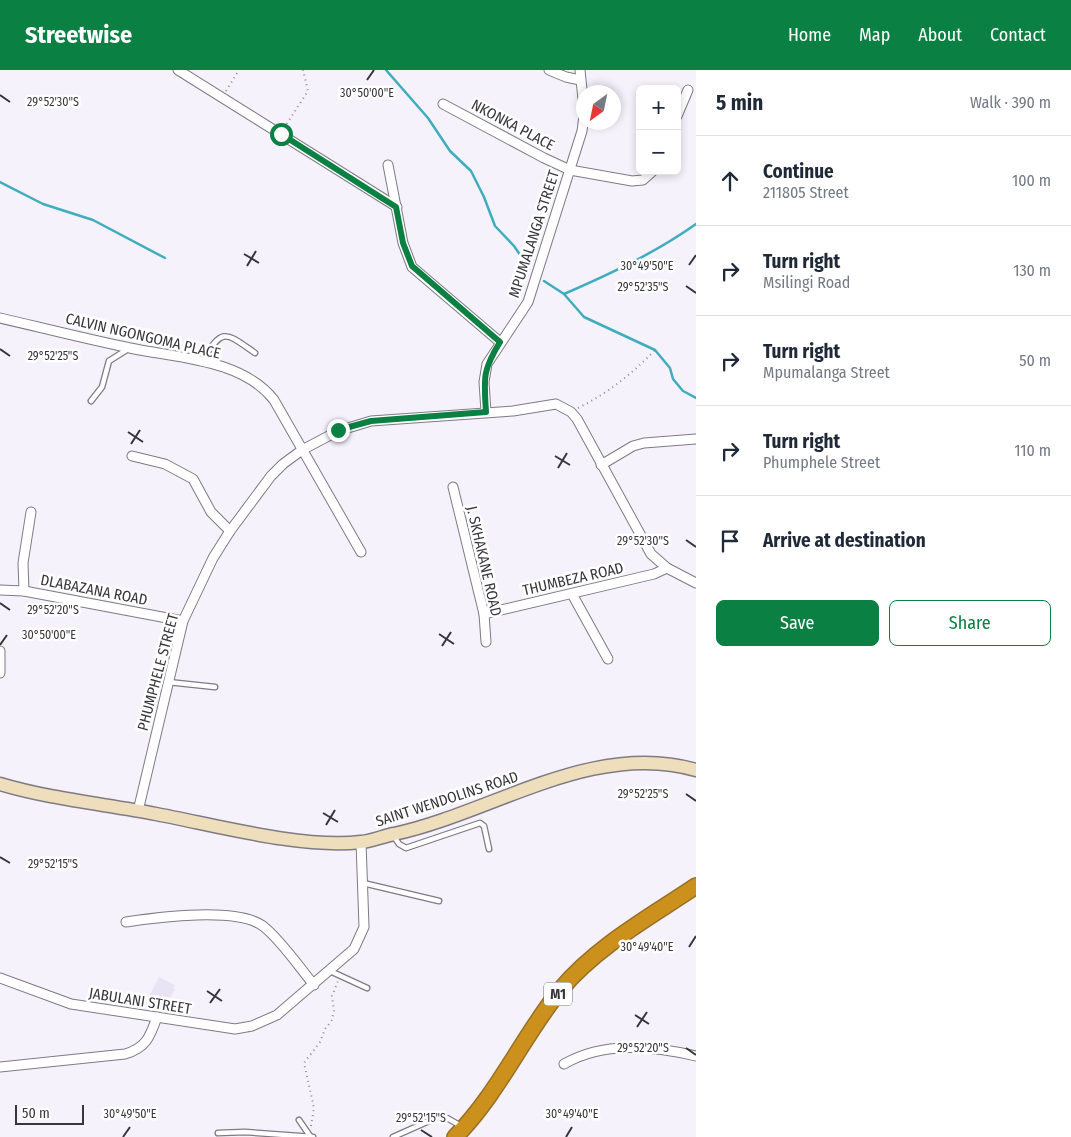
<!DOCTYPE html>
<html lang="en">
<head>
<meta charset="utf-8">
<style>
	:root { --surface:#fff; --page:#f6f6f7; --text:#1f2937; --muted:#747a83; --line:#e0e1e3; --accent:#0b8043 }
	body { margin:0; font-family:"Fira Sans Condensed",sans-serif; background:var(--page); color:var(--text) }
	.controls { position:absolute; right:15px; top:15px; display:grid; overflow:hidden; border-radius:8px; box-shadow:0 2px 8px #0003 }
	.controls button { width:45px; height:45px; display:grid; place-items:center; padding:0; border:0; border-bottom:1px solid var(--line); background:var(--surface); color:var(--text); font:25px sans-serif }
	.compass { position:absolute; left:576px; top:15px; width:45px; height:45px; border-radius:50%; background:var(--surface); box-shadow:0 2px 8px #0003; rotate:213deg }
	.scale { position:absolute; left:15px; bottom:12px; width:69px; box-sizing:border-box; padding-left:5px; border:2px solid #37363a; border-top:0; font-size:14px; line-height:18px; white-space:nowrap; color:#37363a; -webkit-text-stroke:4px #fff; paint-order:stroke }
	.stop { position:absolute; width:15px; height:15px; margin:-11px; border:4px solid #0b8043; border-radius:50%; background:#fff }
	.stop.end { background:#0b8043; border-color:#fff; box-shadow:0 1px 5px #0008 }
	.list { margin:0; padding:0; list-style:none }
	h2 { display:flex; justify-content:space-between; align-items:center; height:65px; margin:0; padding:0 20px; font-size:21px }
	h2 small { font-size:16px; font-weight:400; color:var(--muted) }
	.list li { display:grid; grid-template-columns:32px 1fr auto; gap:15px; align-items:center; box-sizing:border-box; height:90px; padding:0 20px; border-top:1px solid var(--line) }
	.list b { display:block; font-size:19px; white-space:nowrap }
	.list p { margin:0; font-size:16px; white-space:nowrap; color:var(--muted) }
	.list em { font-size:16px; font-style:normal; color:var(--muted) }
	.actions { display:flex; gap:10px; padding:15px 20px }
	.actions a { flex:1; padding:11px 0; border:1px solid var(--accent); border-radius:8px; text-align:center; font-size:18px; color:var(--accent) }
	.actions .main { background:var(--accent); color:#fff }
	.icon { flex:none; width:28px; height:28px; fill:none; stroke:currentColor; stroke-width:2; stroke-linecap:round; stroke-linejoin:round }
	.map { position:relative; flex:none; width:696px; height:1067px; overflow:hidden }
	header { display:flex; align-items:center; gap:30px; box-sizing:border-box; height:70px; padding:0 25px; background:var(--accent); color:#fff }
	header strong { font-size:24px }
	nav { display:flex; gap:28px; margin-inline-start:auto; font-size:18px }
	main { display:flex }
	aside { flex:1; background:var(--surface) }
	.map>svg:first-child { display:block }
	.built { fill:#e9e4f5 }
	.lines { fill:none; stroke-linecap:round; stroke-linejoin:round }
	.stream { stroke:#3fadbd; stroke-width:2.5 }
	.lane-casing { stroke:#7e7b84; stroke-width:7 }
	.street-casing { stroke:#7e7b84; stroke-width:11 }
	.secondary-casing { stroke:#7e7b84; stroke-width:15 }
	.highway-casing { stroke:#977126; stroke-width:18 }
	.path { stroke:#8f8e94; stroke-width:2; stroke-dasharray:1 4; stroke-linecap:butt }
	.lane { stroke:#fff; stroke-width:4.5 }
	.street { stroke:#fff; stroke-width:9 }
	.secondary { stroke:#efdebb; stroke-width:12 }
	.highway { stroke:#cb911c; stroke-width:15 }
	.route { stroke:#0b8043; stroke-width:6 }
	.ticks { fill:none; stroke:#37363a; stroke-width:2 }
	.labels { text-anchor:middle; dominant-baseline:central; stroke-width:5; stroke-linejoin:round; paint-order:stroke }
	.shield { fill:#fff; stroke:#737275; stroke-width:1 }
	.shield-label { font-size:14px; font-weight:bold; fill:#37363a }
	.street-label { font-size:15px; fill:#37363a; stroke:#fff }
	.ticks-label { font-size:12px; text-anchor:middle; fill:#37363a; stroke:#fff; stroke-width:5; stroke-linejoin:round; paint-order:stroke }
</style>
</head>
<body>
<header>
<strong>Streetwise</strong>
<nav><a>Home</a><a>Map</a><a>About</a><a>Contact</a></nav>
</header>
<main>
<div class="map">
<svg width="696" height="1067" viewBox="0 0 696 1067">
	<rect width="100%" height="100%" fill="#f5f2fc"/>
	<polygon class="built" points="159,907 175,915 173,918 175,919 171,927 165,928 160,926 156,933 148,928"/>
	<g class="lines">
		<g class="stream">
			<polyline points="386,0 428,48 450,81 471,101 484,127 495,156 514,176 525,192"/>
			<polyline points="0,112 43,134 93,150 165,188"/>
			<polyline points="544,211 564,224 584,247 655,280 670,298 673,309 683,321 696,328"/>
			<path d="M564,224C610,204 655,183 696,154"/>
		</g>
		<defs>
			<g id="lane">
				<path d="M202,291C223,257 225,262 255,283"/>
				<polyline points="91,331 102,317 109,291 128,279"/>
				<polyline points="168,612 215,617"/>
				<polyline points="393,765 399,774 406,778 480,753 484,756 489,779"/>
				<polyline points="363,813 439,831"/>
				<polyline points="330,901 367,918"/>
				<polyline points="299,1050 310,1066"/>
				<polyline points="218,1063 245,1062 313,1067"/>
				<polyline points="393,1067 438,1047 447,1048 461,1056"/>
			</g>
			<g id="street">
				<polyline points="178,0 397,137"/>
				<polyline points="549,0 566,7 580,10"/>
				<polyline points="580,0 584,39"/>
				<polyline points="443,34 544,88 570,100 632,111 643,110 653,101"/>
				<polyline points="677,46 688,20"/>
				<polyline points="388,95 403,173 412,197 500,272"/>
				<path d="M0,248C43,258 86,269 130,278C177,288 242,289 274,330L361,482"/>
				<polyline points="486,342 484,312 487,294 528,232 582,61 584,46"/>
				<polyline points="132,386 165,394 193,409 211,442 230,461"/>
				<polyline points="601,395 633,376 644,373 696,369"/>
				<polyline points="453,417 484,544 486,572"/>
				<polyline points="0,520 24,521 183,551"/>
				<polyline points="24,521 23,493 31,442"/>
				<polyline points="572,524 608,589"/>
				<polyline points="484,544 654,504 667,498"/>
				<polyline points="0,581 0,603"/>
				<polyline points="138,741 183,551 213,488 230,461 271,406 283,394 302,380 338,361 371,351 513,341 556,334 571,342 577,349 651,484 667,498 696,513"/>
				<path d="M126,852C159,847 237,837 263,856C281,870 299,897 314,915"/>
				<polyline points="0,908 71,934 235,959 252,956 277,945 354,879 364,857 361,772"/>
				<path d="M564,994C604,971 652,976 696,986"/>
				<path d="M0,997L125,984C146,978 150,967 157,947"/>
			</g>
			<path id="secondary" d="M0,714C50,729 104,734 156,744C215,755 302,779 361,772C373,771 383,766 394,764C492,743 593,670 696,700"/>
			<path id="highway" d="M455,1067C498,1024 523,966 561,919C597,876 650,847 696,816"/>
		</defs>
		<use href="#lane" class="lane-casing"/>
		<use href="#street" class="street-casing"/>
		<use href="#secondary" class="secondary-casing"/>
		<use href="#highway" class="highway-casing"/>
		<g class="path">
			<polyline points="226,21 239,0"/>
			<polyline points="284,58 308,21 303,0"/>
			<path d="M578,338C608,323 632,304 655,280"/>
			<polyline points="311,1056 314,1038 304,993 320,972 325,959 332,950 334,941 332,926 338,911"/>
		</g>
		<use href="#lane" class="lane"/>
		<use href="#street" class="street"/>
		<use href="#secondary" class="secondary"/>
		<use href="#highway" class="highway"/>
	</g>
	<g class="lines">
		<path class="route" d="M281,64L396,137L403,173L412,196L500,272C482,301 484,309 486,342L371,351L338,360"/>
	</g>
	<path class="ticks" d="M367,10L374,0M0,25L10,32M244,184L259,193M689,195L696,185M247,196L256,181M686,216L696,223M0,279L10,286M128,362L143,372M131,374L140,360M555,386L570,395M558,398L567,383M686,470L696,477M0,533L10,540M439,564L454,574M0,575L7,565M442,576L451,562M686,724L696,731M323,743L338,752M326,755L335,740M0,787L10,793M689,877L696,866M207,921L222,931M210,933L220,919M635,945L649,954M637,957L647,942M686,978L696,985M421,1060L432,1067M123,1067L130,1057M566,1067L572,1057"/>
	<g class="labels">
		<rect class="shield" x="544" y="912.5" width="28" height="23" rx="4"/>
		<g class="shield-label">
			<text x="558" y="924">M1</text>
		</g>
		<g class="street-label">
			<text transform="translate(513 55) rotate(28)">NKONKA PLACE</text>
			<text transform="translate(534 164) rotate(-72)">MPUMALANGA STREET</text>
			<text transform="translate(143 266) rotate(13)">CALVIN NGONGOMA PLACE</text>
			<text transform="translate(484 491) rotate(77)">J. SKHAKANE ROAD</text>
			<text transform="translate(573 509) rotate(-13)">THUMBEZA ROAD</text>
			<text transform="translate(94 520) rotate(11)">DLABAZANA ROAD</text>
			<text transform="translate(158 602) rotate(-75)">PHUMPHELE STREET</text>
			<text transform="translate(447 729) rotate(-18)">SAINT WENDOLINS ROAD</text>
			<text transform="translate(140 931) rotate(9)">JABULANI STREET</text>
		</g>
	</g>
	<g class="ticks-label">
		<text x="367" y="27">30°50'00"E</text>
		<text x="53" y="36">29°52'30"S</text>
		<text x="647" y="200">30°49'50"E</text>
		<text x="643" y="221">29°52'35"S</text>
		<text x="53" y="290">29°52'25"S</text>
		<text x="643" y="475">29°52'30"S</text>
		<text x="53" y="544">29°52'20"S</text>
		<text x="49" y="569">30°50'00"E</text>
		<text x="643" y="728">29°52'25"S</text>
		<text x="53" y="798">29°52'15"S</text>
		<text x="647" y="881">30°49'40"E</text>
		<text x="643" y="982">29°52'20"S</text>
		<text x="130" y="1048">30°49'50"E</text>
		<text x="572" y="1048">30°49'40"E</text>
		<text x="421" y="1052">29°52'15"S</text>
	</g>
</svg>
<div class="controls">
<button>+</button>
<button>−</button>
</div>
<svg class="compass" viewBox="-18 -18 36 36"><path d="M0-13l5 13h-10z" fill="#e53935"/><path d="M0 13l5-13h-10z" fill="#747a83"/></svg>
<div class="scale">50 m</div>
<div class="stop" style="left:281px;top:64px"></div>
<div class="stop end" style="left:338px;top:360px"></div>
</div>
<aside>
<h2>5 min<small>Walk · 390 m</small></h2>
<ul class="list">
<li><svg class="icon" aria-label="ahead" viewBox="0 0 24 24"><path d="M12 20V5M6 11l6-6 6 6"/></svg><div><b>Continue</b><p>211805 Street</p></div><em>100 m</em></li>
<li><svg class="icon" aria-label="right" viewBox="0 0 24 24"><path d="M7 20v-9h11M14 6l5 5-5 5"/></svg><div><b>Turn right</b><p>Msilingi Road</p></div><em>130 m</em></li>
<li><svg class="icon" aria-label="right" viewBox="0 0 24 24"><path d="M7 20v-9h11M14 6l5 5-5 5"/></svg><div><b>Turn right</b><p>Mpumalanga Street</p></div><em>50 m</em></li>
<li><svg class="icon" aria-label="right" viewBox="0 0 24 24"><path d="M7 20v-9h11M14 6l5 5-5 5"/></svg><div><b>Turn right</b><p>Phumphele Street</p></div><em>110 m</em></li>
<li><svg class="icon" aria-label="arrive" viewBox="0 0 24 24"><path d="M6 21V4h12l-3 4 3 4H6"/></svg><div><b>Arrive at destination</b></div></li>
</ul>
<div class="actions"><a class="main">Save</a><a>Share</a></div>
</aside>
</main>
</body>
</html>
